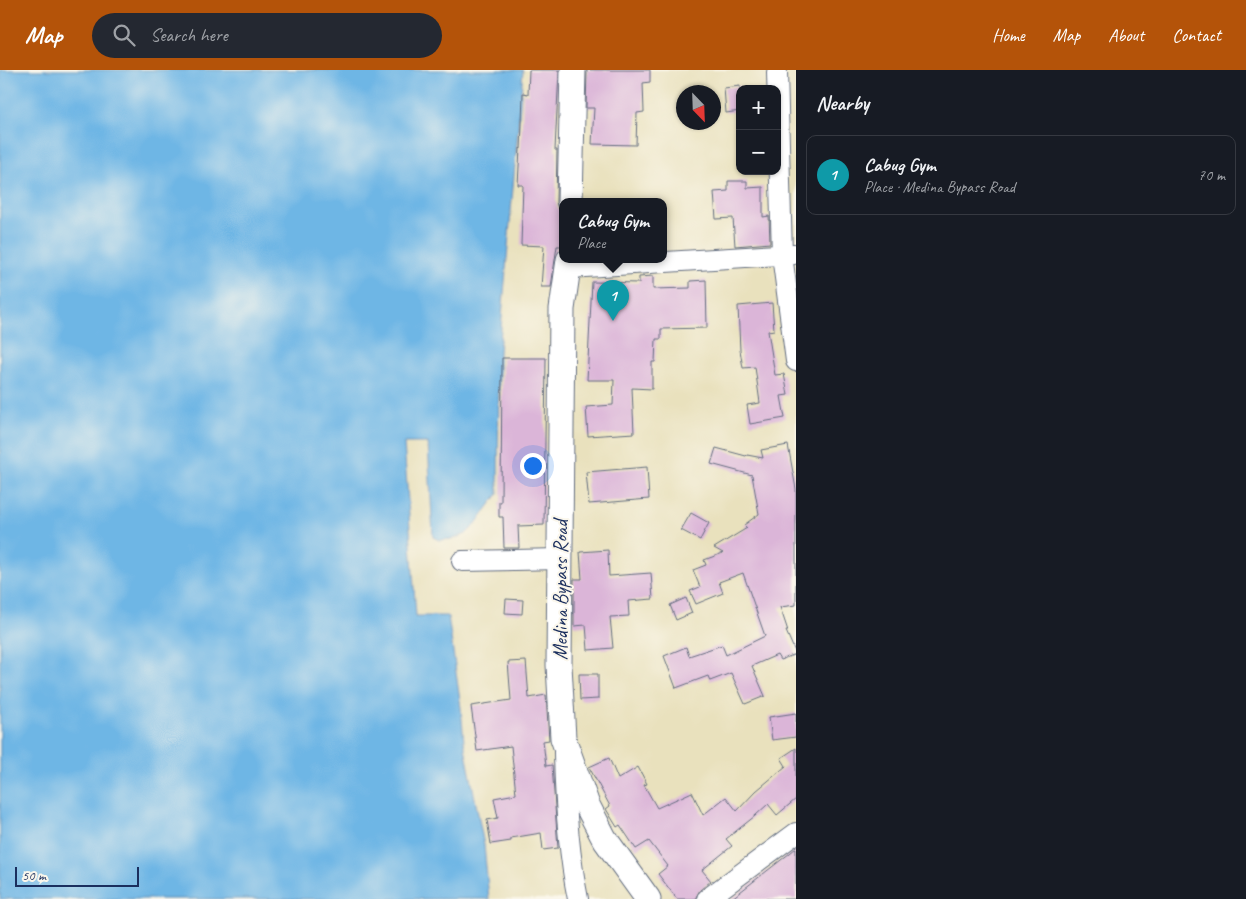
<!DOCTYPE html>
<html lang="en">
<head>
<meta charset="utf-8">
<style>
	:root { --surface:#171b24; --page:#242831; --text:#f1f3f6; --muted:#9ea1a6; --line:#363941; --accent:#b45309 }
	body { margin:0; font-family:Caveat,sans-serif; background:var(--page); color:var(--text) }
	.controls { position:absolute; right:15px; top:15px; display:grid; overflow:hidden; border-radius:10px; box-shadow:0 1px 4px #0004 }
	.controls button { width:45px; height:45px; display:grid; place-items:center; padding:0; border:0; border-bottom:1px solid var(--line); background:var(--surface); color:var(--text); font:25px sans-serif }
	.compass { position:absolute; left:676px; top:15px; width:45px; height:45px; border-radius:50%; background:var(--surface); box-shadow:0 1px 4px #0004; rotate:157deg }
	.scale { position:absolute; left:15px; bottom:12px; width:124px; box-sizing:border-box; padding-left:5px; border:2px solid #1b2f5e; border-top:0; font-size:14px; line-height:18px; white-space:nowrap; color:#1b2f5e; -webkit-text-stroke:4px #fbf7ec; paint-order:stroke }
	.you { position:absolute; left:532px; top:395px; width:18px; height:18px; margin:-12px; border:4px solid #fff; border-radius:50%; background:#1a73e8; box-shadow:0 0 0 8px #1a73e833 }
	.badge { display:grid; place-items:center; width:32px; height:32px; border-radius:50%; background:var(--accent); color:#fff; font-size:16px; font-weight:700 }
	.pin { position:absolute; translate:-50% -41px; filter:drop-shadow(0 1px 2px #0008) }
	.pin::after { content:''; position:absolute; top:26px; width:18px; height:15px; background:inherit; clip-path:polygon(0 0,100% 0,50% 100%) }
	.popup { position:absolute; left:559px; top:128px; width:108px; height:65px; box-sizing:border-box; display:grid; place-content:center; border-radius:10px; background:var(--surface); filter:drop-shadow(0 1px 4px #0005); font-size:16px; white-space:nowrap; color:var(--muted) }
	.popup b { font-size:19px; color:var(--text) }
	.popup::after { content:''; position:absolute; left:50%; top:100%; margin-left:-10px; border:10px solid transparent; border-top-color:var(--surface) }
	.list { margin:0; padding:0; list-style:none }
	h2 { display:flex; justify-content:space-between; align-items:center; height:65px; margin:0; padding:0 20px; font-size:21px }
	h2 small { font-size:16px; font-weight:400; color:var(--muted) }
	.list li { display:grid; grid-template-columns:32px 1fr auto; gap:15px; align-items:center; box-sizing:border-box; height:80px; margin:0 10px 10px; padding:0 10px; border:1px solid var(--line); border-radius:10px }
	.list b { display:block; font-size:19px; white-space:nowrap }
	.list p { margin:0; font-size:16px; white-space:nowrap; color:var(--muted) }
	.list em { font-size:16px; font-style:normal; color:var(--muted) }
	.icon { flex:none; width:28px; height:28px; fill:none; stroke:currentColor; stroke-width:2; stroke-linecap:round; stroke-linejoin:round }
	.map { position:relative; flex:none; width:796px; height:829px; overflow:hidden }
	header { display:flex; align-items:center; gap:30px; box-sizing:border-box; height:70px; padding:0 25px; background:var(--accent); color:#fff }
	header strong { font-size:24px }
	nav { display:flex; gap:28px; margin-inline-start:auto; font-size:18px }
	.search { width:350px; height:45px; background:var(--page); display:flex; align-items:center; gap:12px; box-sizing:border-box; padding:0 18px; border-radius:28px; color:var(--muted); font-size:19px }
	main { display:flex }
	aside { flex:1; background:var(--surface) }
	.map>svg:first-child { display:block }
	.water { fill:#6eb6e5; stroke:#4472a2 }
	.building { fill:#dbb5d8 }
	.lines { fill:none; stroke-linecap:round; stroke-linejoin:round }
	.minor-casing { stroke:#636d7f; stroke-width:22 }
	.major-casing { stroke:#636d7f; stroke-width:27 }
	.minor { stroke:#fff; stroke-width:20 }
	.major { stroke:#fff; stroke-width:25 }
	.labels { text-anchor:middle; dominant-baseline:central; stroke-width:4; stroke-linejoin:round; paint-order:stroke }
	.street-label { font-size:20px; fill:#1b2f5e; stroke:#fbf7ec }
</style>
</head>
<body>
<header>
<strong>Map</strong>
<div class="search"><svg class="icon" aria-label="search" viewBox="0 0 24 24"><circle cx="10" cy="10" r="6"/><path d="M15 15l6 6"/></svg>Search here</div>
<nav><a>Home</a><a>Map</a><a>About</a><a>Contact</a></nav>
</header>
<main>
<div class="map">
<svg width="796" height="829" viewBox="0 0 796 829">
	<rect width="100%" height="100%" fill="#fbf7ec"/>
	<filter id="ink" filterUnits="userSpaceOnUse"><feTurbulence type="fractalNoise" baseFrequency=".02" numOctaves="2"/><feDisplacementMap in="SourceGraphic" scale="10" xChannelSelector="R" yChannelSelector="G"/><feConvolveMatrix kernelMatrix="1 2 1 2 8 2 1 2 1" color-interpolation-filters="sRGB"/></filter>
	<filter id="wash" filterUnits="userSpaceOnUse"><feTurbulence type="fractalNoise" baseFrequency=".0096" numOctaves="4" result="noise"/><feDisplacementMap in="SourceGraphic" scale="20" xChannelSelector="R" yChannelSelector="G"/><feGaussianBlur stdDeviation="1.12" result="paint"/><feColorMatrix in="noise" values="0 0 0 0 0 0 0 0 0 0 0 0 0 0 0 0 0 1.4 0 .05"/><feComposite in="paint" operator="in"/></filter>
	<g filter="url(#wash)">
		<rect width="100%" height="100%" fill="#e9e1bd"/>
		<polygon class="water" points="0,0 523,0 499,282 498,424 474,456 466,464 453,469 439,470 433,467 428,373 404,373 416,546 448,546 461,638 464,672 484,775 489,829 0,829"/>
		<g id="blocks">
			<g class="building">
				<polygon points="529,0 559,0 555,80 557,80 556,132 558,139 563,144 563,176 557,176 551,217 541,217 544,176 521,175 523,115 518,115 520,78 521,79 523,23 528,24"/>
				<polygon points="587,0 650,0 650,12 643,13 644,42 637,43 636,75 592,74 594,38 586,38"/>
				<polygon points="740,16 740,41 726,43 724,18"/>
				<polygon points="728,111 747,111 747,118 763,117 763,147 769,146 770,173 735,176 733,148 716,149 714,122 728,121"/>
				<polygon points="653,206 653,219 690,218 690,211 706,210 707,258 661,259 661,269 656,269 655,292 652,292 652,319 632,318 634,363 588,366 586,337 613,335 614,310 587,310 592,212 639,213 639,207"/>
				<polygon points="772,233 774,260 768,261 775,305 784,304 788,325 781,326 785,348 750,354 747,335 760,333 755,297 743,298 740,280 738,236"/>
				<polygon points="502,288 546,288 544,455 518,456 519,478 504,478 503,447 499,447 499,432 501,432"/>
				<polygon points="788,375 796,419 796,535 780,537 788,561 786,561 796,584 780,590 777,585 752,596 765,626 745,634 731,603 710,611 708,606 676,618 664,586 686,577 689,586 722,575 726,585 765,566 743,503 719,512 723,523 696,534 690,521 700,517 693,500 706,495 704,490 723,483 714,478 747,458 744,455 759,444 752,405 711,394 716,378 746,386 747,385 763,388 761,380"/>
				<polygon points="647,397 649,429 589,434 586,402"/>
				<polygon points="691,443 709,453 700,470 681,460"/>
				<polygon points="608,480 609,506 651,503 653,529 628,531 629,546 610,547 613,578 588,580 586,555 574,556 574,509 582,509 580,482"/>
				<polygon points="686,528 692,543 676,550 670,535"/>
				<polygon points="506,529 523,530 522,544 505,543"/>
				<polygon points="526,591 529,628 546,625 549,670 543,671 546,696 552,695 558,778 543,780 541,763 511,768 511,771 491,774 487,750 498,748 494,728 516,724 511,676 477,681 471,636 511,630 508,592"/>
				<polygon points="579,604 598,604 598,629 580,630"/>
				<polygon points="796,643 796,667 772,670 769,647"/>
				<polygon points="796,678 796,729 777,745 768,734 755,746 726,769 732,776 702,800 711,811 700,820 695,829 677,829 658,804 668,796 649,771 636,779 620,755 617,757 606,739 610,736 589,697 609,688 618,709 638,697 647,714 644,715 657,738 692,722 703,745 726,727 737,741 756,721 786,696 781,688"/>
				<polygon points="796,778 796,829 731,829 790,783"/>
			</g>
		</g>
	</g>
	<g filter="url(#ink)">
		<use href="#blocks" fill-opacity="0" stroke="#636d7f" stroke-width="1"/>
		<g class="lines">
			<defs>
				<g id="minor">
					<polyline points="777,2 782,185 796,291"/>
					<polyline points="569,198 794,184"/>
					<polyline points="462,491 560,489"/>
					<path d="M564,682C565,731 568,781 578,829"/>
					<polyline points="707,829 796,763"/>
				</g>
				<g id="major">
					<polyline points="570,132 573,0"/>
					<polyline points="569,190 562,239 559,595 563,668 587,735 604,768 648,829"/>
				</g>
			</defs>
			<use href="#minor" class="minor-casing"/>
			<use href="#major" class="major-casing"/>
			<use href="#minor" class="minor"/>
			<use href="#major" class="major"/>
		</g>
	</g>
	<g class="labels">
		<g class="street-label">
			<text transform="translate(560 520) rotate(-90)">Medina Bypass Road</text>
		</g>
	</g>
</svg>
<div class="controls">
<button>+</button>
<button>−</button>
</div>
<svg class="compass" viewBox="-18 -18 36 36"><path d="M0-13l5 13h-10z" fill="#e53935"/><path d="M0 13l5-13h-10z" fill="#9ea1a6"/></svg>
<div class="scale">50 m</div>
<div class="you"></div>
<div class="pin badge" style="left:613px;top:251px;background:#0f9aa8">1</div>
<div class="popup"><b>Cabug Gym</b>Place</div>
</div>
<aside>
<h2>Nearby<small></small></h2>
<ul class="list">
<li><span class="badge" style="background:#0f9aa8">1</span><div><b>Cabug Gym</b><p>Place · Medina Bypass Road</p></div><em>70 m</em></li>
</ul>
</aside>
</main>
</body>
</html>
